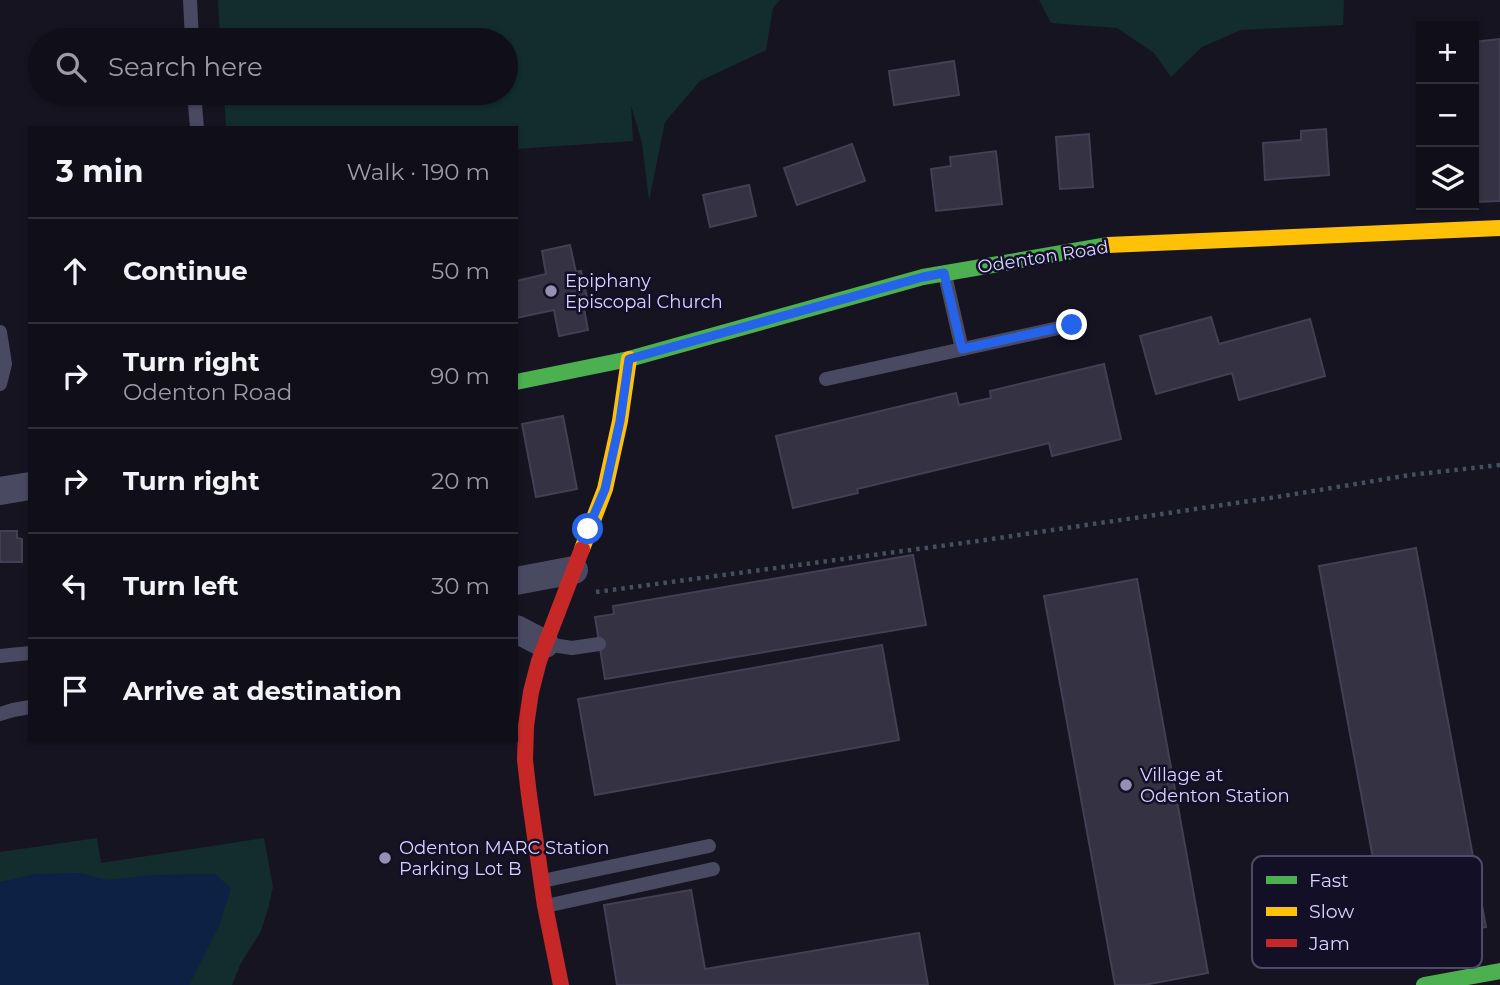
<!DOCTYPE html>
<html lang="en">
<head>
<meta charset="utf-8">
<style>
	:root { --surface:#100f19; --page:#1e1d26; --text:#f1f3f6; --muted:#9c9ca2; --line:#302f38 }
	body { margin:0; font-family:Montserrat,sans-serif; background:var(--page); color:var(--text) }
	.controls { position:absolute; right:21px; top:21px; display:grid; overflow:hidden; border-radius:0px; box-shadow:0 2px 5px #0004 }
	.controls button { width:63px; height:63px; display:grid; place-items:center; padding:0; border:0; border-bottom:2px solid var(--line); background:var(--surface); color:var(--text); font:35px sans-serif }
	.stop { position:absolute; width:21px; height:21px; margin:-16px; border:5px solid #2563eb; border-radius:50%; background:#fff }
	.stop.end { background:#2563eb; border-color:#fff; box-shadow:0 2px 7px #0008 }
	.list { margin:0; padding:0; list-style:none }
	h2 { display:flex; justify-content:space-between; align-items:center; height:91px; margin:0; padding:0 28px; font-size:30px }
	h2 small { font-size:23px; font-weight:400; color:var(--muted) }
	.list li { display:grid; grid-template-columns:46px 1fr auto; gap:21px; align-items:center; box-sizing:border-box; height:105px; padding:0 28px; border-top:2px solid var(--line) }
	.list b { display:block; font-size:26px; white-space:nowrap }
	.list p { margin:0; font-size:23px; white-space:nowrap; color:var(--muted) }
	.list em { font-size:23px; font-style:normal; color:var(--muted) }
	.icon { flex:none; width:38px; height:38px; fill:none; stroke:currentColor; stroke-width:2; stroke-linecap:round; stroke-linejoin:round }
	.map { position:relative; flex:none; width:1500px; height:985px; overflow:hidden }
	.search { position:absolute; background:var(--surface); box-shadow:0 2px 5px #0004; left:28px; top:28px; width:490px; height:77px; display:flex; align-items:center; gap:18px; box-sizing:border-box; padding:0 24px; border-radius:38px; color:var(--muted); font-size:26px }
	.panel { position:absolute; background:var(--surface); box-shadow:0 2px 5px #0004; left:28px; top:126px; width:490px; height:616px; border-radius:0px }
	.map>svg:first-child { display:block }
	.green { fill:#132c2d }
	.water { fill:#0d2144 }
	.building { fill:#343243; stroke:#433f54; stroke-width:2 }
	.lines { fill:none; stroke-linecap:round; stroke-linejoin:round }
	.path { stroke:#44505f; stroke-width:4.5; stroke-dasharray:3.5 5; stroke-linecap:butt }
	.lane { stroke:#4a4962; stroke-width:14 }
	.street { stroke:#4a4962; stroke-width:28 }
	.fast { stroke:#4caf50; stroke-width:16 }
	.slow { stroke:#ffc107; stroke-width:16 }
	.jam { stroke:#c62828; stroke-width:16 }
	.route { stroke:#2563eb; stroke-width:9 }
	.poi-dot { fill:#9591b1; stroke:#130f26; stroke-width:2.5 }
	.labels { text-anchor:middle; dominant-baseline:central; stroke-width:5; stroke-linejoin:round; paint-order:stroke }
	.street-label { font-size:18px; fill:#d9d4ff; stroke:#130f26 }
	.poi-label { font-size:18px; fill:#d9d4ff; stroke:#130f26; text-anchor:start }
	.key { fill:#130f26; stroke:#4e4a67; stroke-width:2 }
	.key-label { font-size:19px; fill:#d9d4ff }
</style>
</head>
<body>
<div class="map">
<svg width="1500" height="985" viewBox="0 0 1500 985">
	<rect width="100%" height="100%" fill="#161421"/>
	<g class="green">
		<polygon points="218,0 780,0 773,8 766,50 700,81 665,122 649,201 642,143 631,105 633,141 516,149 516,128 226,128 224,93 506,93 506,40 220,40"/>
		<polygon points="1039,0 1344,0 1343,25 1241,30 1202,47 1171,77 1154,53 1117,28 1051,23"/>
		<polygon points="97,838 101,863 264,838 273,887 268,909 261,931 241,963 232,985 0,985 0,852"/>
	</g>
	<polygon class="water" points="81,873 106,880 154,875 215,874 231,888 219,926 189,985 0,985 0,882 35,874"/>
	<g class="building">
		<polygon points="1500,39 1500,201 1474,202 1474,42"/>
		<polygon points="954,61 959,95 894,105 889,71"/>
		<polygon points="1326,129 1329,175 1265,180 1263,143 1301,140 1301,131"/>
		<polygon points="1089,134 1093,187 1060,189 1056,137"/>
		<polygon points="852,144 865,181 797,205 784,168"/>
		<polygon points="996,151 1002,204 936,211 931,169 951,166 950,157"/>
		<polygon points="749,185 756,216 710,227 703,195"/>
		<polygon points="570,245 576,272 581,271 588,302 583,303 588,330 559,336 554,310 516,318 516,281 546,274 542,251"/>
		<polygon points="1211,317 1219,344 1310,319 1325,376 1239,400 1232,373 1156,394 1140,336"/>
		<polygon points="1104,364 1121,439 1052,456 1049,443 857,489 858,493 793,508 776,436 956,393 959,405 991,398 990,391"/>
		<polygon points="563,416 577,489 536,497 522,424"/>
		<polygon points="0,531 17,531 17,538 22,539 22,562 0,562"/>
		<polygon points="1416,548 1486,927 1389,945 1319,566"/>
		<polygon points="913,555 926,625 605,679 595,617 614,614 613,606"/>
		<polygon points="1137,579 1208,973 1144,985 1115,985 1044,596"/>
		<polygon points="882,645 899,740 595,795 578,699"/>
		<polygon points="691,890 705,969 919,933 928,985 617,985 604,905"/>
	</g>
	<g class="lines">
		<polyline class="path" points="596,592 978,541 1277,497 1410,475 1500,465"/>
		<g class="lane">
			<polyline points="190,0 192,40"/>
			<polyline points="194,93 197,128"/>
			<polyline points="945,275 962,349"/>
			<polyline points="0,332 5,364 0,384"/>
			<polyline points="826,379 1072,325"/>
			<polyline points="546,644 572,648 599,644"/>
			<polyline points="0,656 30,653"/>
			<polyline points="0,714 13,710 30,707"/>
			<polyline points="542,881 709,846"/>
			<polyline points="546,906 713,869"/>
		</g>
		<g class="street">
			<polyline points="0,491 30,486"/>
			<polyline points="516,581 574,570"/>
			<polyline points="516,629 545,644"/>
		</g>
		<g class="fast">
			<polyline points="516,382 629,359 923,277 1108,245"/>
			<polyline points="1424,985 1500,971"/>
		</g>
		<g class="slow">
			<polyline points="1108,245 1500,228"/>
			<polyline points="582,549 605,489 620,421 629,359"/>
		</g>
		<polyline class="jam" points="561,985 545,906 529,795 525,760 526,726 531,692 539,661 582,549"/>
	</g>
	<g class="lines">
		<polyline class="route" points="588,529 605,489 620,421 629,359 923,277 944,273 962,349 1072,325"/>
	</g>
	<g class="poi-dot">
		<circle cx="551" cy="291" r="7"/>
		<circle cx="1126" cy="785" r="7"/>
		<circle cx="385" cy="858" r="7"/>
	</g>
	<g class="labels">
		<g class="street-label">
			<text transform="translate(1043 257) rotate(-9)">Odenton Road</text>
		</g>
		<g class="poi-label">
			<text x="565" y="281">Epiphany<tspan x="565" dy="21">Episcopal Church</tspan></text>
			<text x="1140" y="775">Village at<tspan x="1140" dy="21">Odenton Station</tspan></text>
			<text x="399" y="848">Odenton MARC Station<tspan x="399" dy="21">Parking Lot B</tspan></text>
		</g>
	</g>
	<rect x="1252" y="856" width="230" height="112" rx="10" class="key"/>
	<rect x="1266" y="876" width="31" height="8" fill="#4caf50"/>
	<rect x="1266" y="907" width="31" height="9" fill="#ffc107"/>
	<rect x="1266" y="939" width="31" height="8" fill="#c62828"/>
	<g class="key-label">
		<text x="1309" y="887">Fast</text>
		<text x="1309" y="918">Slow</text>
		<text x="1309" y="950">Jam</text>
	</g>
</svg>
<div class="controls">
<button>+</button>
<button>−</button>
<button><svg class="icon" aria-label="layers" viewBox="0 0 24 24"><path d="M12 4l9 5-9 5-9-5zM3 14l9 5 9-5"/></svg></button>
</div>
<div class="stop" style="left:588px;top:529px"></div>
<div class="stop end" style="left:1072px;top:325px"></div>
<div class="search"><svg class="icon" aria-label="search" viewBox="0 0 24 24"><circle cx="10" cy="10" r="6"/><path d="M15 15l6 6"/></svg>Search here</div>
<section class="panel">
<h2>3 min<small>Walk · 190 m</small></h2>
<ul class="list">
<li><svg class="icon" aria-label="ahead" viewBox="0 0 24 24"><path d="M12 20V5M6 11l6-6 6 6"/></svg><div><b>Continue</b></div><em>50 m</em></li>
<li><svg class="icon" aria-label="right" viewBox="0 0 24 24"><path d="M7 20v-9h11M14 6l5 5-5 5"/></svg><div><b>Turn right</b><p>Odenton Road</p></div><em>90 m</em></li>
<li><svg class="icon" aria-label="right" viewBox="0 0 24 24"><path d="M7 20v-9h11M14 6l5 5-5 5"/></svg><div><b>Turn right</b></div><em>20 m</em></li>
<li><svg class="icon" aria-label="left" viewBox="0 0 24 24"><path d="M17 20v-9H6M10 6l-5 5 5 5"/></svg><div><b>Turn left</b></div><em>30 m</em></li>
<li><svg class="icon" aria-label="arrive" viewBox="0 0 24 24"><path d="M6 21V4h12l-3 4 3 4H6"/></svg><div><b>Arrive at destination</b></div></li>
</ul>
</section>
</div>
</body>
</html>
